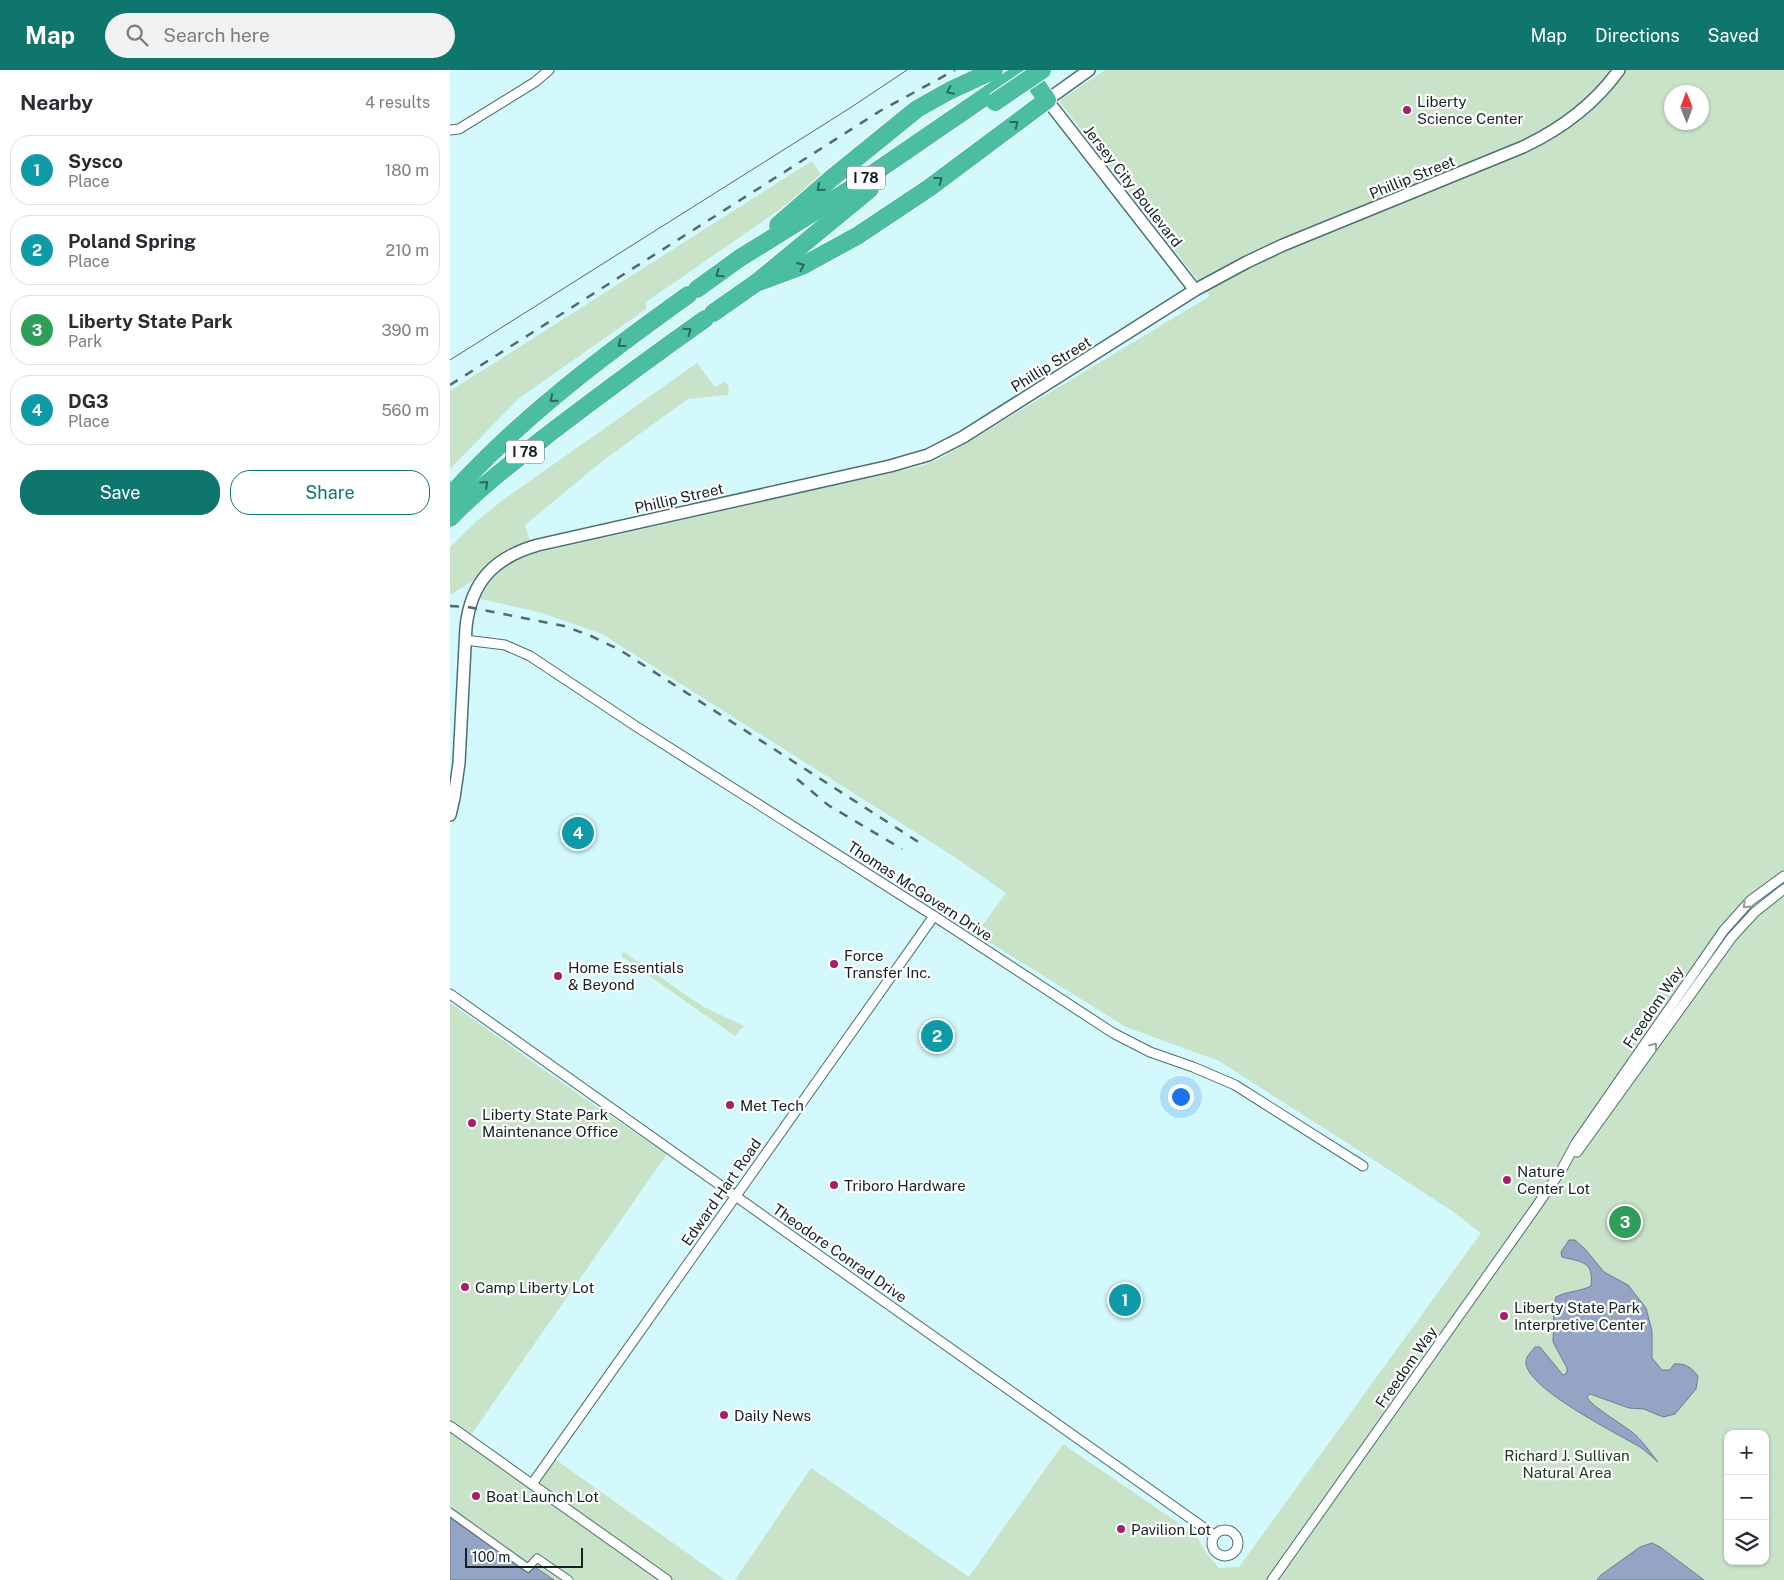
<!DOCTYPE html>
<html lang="en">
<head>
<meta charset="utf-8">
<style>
	:root { --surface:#fff; --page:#f2f2f3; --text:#2b2b33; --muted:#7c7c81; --line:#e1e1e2; --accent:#0f766e }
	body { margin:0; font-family:"Public Sans",sans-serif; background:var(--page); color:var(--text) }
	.controls { position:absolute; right:15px; bottom:15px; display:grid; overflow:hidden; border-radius:10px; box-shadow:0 1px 4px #0004 }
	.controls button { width:45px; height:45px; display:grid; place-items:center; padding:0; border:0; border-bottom:1px solid var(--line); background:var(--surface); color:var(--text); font:25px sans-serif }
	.compass { position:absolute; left:1214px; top:15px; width:45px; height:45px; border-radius:50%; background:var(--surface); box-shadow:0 1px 4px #0004; rotate:359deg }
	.scale { position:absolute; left:15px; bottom:12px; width:118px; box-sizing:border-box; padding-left:5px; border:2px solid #132122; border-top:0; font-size:14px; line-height:18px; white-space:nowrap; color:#132122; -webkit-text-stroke:4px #fefefe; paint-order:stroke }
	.you { position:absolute; left:730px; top:1026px; width:18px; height:18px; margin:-12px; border:4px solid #fff; border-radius:50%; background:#1a73e8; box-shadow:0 0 0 8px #1a73e833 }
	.badge { display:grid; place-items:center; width:32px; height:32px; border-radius:50%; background:var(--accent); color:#fff; font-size:16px; font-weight:700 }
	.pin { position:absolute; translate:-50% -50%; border:2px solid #fff; box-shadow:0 1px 5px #0006 }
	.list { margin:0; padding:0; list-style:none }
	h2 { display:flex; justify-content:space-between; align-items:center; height:65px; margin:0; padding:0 20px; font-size:21px }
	h2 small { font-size:16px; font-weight:400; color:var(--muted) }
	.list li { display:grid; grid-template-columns:32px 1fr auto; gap:15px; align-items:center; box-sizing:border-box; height:70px; margin:0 10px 10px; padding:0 10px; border:1px solid var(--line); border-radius:20px }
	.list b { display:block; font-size:19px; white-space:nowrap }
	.list p { margin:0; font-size:16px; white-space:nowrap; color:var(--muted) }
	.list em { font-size:16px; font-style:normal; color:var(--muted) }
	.actions { display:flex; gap:10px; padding:15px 20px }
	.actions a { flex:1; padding:11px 0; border:1px solid var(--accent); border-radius:20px; text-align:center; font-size:18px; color:var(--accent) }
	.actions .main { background:var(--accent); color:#fff }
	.icon { flex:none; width:28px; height:28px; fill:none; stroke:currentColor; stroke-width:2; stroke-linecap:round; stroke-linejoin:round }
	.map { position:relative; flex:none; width:1334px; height:1510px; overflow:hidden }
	header { display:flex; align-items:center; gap:30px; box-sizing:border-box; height:70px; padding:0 25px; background:var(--accent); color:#fff }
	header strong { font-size:24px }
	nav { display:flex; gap:28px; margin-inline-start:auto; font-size:18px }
	.search { width:350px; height:45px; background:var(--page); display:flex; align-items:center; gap:12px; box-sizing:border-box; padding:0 18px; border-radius:28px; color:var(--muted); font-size:19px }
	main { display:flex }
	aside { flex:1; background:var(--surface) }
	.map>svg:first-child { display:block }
	.green { fill:#c9e3c8; fill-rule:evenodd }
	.water { fill:#93a4c4; stroke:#6d7d93 }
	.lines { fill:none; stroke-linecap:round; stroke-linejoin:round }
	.pedestrian-casing { stroke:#4d6f72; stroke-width:9 }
	.minor-casing { stroke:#4d6f72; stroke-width:11 }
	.tertiary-casing { stroke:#4d6f72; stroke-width:14 }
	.motorway-casing { stroke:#fff; stroke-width:20 }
	.pedestrian { stroke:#fff; stroke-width:7 }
	.minor { stroke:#fff; stroke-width:9 }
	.tertiary { stroke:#fff; stroke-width:11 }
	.motorway { stroke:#4bbea2; stroke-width:18 }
	.tram { stroke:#53696b; stroke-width:1 }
	.rail { stroke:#53696b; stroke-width:2.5; stroke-dasharray:9 9; stroke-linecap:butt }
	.motorway-bridge-casing { stroke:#fff; stroke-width:20; stroke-linecap:butt }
	.motorway-bridge { stroke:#4bbea2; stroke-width:18 }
	.oneway { stroke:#2c685c }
	.oneway2 { stroke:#959b9c }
	.poi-dot { fill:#a51f6b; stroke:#fefefe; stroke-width:2 }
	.labels { text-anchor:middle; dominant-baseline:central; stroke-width:4.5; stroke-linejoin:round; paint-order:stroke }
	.shield { fill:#fefefe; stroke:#5a6364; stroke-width:1 }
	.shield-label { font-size:14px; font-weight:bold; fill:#132122 }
	.poi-label { font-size:15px; fill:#132122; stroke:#fefefe; text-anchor:start }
	.street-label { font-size:15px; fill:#132122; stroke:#fefefe }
	.park-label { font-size:15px; fill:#174119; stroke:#fefefe }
</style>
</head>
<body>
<header>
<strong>Map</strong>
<div class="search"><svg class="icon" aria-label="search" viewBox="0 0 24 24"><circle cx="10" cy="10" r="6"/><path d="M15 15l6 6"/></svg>Search here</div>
<nav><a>Map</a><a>Directions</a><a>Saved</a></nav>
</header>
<main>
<aside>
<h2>Nearby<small>4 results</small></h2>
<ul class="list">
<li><span class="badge" style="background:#0f9aa8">1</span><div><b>Sysco</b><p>Place</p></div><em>180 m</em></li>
<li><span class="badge" style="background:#0f9aa8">2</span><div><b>Poland Spring</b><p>Place</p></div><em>210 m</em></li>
<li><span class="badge" style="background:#2e9e5b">3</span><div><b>Liberty State Park</b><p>Park</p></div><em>390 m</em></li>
<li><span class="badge" style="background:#0f9aa8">4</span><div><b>DG3</b><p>Place</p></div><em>560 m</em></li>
</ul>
<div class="actions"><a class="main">Save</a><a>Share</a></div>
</aside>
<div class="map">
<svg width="1334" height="1510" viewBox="0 0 1334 1510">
	<rect width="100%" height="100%" fill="#d3f9fc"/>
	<g class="green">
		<path d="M655,0H1334V1510H285L361,1398L519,1507L613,1374L746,1465L757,1484L769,1498L789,1497L1031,1163L1002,1141L919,1087L769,991L676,957L526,864L556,823L503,786L152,564L89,542L30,529C43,506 50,498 74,486L472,396L493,387L760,226L609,31ZM1222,22H1252V52H1222ZM1278,1364H1315V1491H1278Z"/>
		<polygon points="362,91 374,109 196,232 196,239 68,329 0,399 0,321"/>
		<polygon points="247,293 265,317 275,311 279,318 278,325 238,329 155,389 75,455 80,471 58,479 40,492 21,512 0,525 0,477 28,450 53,430"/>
		<polygon points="174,882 252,936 294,956 285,966 171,886"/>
		<polygon points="0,933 138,1031 217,1084 16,1372 81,1418 105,1389 275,1510 104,1510 86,1497 80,1504 0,1448"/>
	</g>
	<g class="water">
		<path d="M1119,1170H1125L1135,1179L1154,1202L1178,1215L1196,1238L1202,1261V1288L1212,1300H1220L1224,1294C1235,1293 1241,1297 1248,1306L1246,1319L1225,1344L1213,1347L1194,1339L1179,1338L1140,1324L1137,1327C1141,1336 1172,1354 1182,1362C1192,1370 1200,1382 1208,1392C1202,1387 1196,1381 1190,1377C1166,1363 1080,1320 1076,1294C1075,1287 1081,1282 1085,1277H1090L1113,1305L1117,1303V1298L1103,1272L1104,1234L1106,1227C1117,1221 1129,1222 1141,1216C1144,1191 1132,1192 1112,1187L1111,1182Z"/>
		<polygon points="0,1448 79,1503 85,1497 104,1510 0,1510"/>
		<polygon points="1202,1473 1210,1477 1254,1510 1147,1510 1151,1505 1190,1477"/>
	</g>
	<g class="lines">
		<defs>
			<polyline id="pedestrian" points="0,1442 78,1498 87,1488 119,1510"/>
			<g id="minor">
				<polyline points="0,60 9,59 85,12 99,0"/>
				<polyline points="15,570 55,575 80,586 187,657 484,846 663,963 700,982 743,997 785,1015 913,1096"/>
				<polyline points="0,924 764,1465"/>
				<polyline points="1127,1082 1282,867 1305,842 1334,819"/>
				<polyline points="0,1356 217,1510"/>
				<polyline points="82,1414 484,846"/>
				<circle cx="775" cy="1473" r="13"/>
				<polyline points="822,1510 1086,1137 1112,1099 1126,1073 1274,860 1300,831 1334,806"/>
			</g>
			<g id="tertiary">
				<polyline points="639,0 597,30 745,220"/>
				<path d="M0,745L4,728L9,693L16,557C21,511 45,487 88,475L440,396L478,385L513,367L745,220L797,192L833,175L1073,77C1111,59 1144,35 1169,0"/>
			</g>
			<g id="motorway">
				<polyline points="328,155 382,108 467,39 499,21 544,0"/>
				<polyline points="306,213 352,196 407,166 479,118 597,30 576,0"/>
				<polyline points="247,219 290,188 396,122 574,0"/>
				<polyline points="263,243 306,213 420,119"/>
				<path d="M0,426C69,349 154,285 238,225"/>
				<path d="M0,448C32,415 68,388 104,360C154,322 204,285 255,249"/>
			</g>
		</defs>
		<use href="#pedestrian" class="pedestrian-casing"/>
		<use href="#minor" class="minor-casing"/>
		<use href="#tertiary" class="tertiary-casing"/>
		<use href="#motorway" class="motorway-casing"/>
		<use href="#pedestrian" class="pedestrian"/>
		<use href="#minor" class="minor"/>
		<use href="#tertiary" class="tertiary"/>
		<use href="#motorway" class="motorway"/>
		<polyline class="tram" points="0,290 400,38 457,0"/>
		<g class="rail">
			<polyline points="0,315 430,41 505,0"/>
			<polyline points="0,536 18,537 114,556 141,566 170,580 470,773"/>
			<polyline points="347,709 378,735 452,779"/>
		</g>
		<defs>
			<polyline id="motorway-bridge" points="545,32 592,0"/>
		</defs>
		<use href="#motorway-bridge" class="motorway-bridge-casing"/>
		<use href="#motorway-bridge" class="motorway-bridge"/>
	</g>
	<defs><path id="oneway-chevron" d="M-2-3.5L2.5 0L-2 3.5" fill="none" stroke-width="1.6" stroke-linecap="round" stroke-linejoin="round" transform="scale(1.25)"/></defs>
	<g class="oneway">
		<use href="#oneway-chevron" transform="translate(500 21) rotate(154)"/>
		<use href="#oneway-chevron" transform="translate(565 54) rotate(-38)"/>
		<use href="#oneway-chevron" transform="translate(489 110) rotate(-37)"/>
		<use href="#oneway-chevron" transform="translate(370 118) rotate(140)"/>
		<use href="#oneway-chevron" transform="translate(351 196) rotate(-24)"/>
		<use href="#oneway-chevron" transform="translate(269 204) rotate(145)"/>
		<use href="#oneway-chevron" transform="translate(238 261) rotate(-35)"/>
		<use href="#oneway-chevron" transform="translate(171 274) rotate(143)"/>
		<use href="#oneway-chevron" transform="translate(103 329) rotate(140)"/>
		<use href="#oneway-chevron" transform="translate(35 414) rotate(-42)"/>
	</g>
	<g class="oneway2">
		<use href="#oneway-chevron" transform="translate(1296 835) rotate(136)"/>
		<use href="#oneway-chevron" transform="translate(1204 976) rotate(-54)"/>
	</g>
	<g class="poi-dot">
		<circle cx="957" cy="40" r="5"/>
		<circle cx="384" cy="894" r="5"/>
		<circle cx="108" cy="906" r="5"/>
		<circle cx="280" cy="1035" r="5"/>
		<circle cx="22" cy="1053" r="5"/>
		<circle cx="1057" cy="1110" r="5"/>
		<circle cx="384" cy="1115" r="5"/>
		<circle cx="15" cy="1217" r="5"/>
		<circle cx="1054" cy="1246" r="5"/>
		<circle cx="274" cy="1345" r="5"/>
		<circle cx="26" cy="1426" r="5"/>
		<circle cx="671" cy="1459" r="5"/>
	</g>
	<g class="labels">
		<g class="shield">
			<rect x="397" y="96.5" width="38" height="23" rx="4"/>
			<rect x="56" y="370.5" width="38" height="23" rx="4"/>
		</g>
		<g class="shield-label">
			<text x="416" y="108">I 78</text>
			<text x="75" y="382">I 78</text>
		</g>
		<g class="poi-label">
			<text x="967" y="31">Liberty<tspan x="967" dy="17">Science Center</tspan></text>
			<text x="394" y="885">Force<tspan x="394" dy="17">Transfer Inc.</tspan></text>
			<text x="118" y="897">Home Essentials<tspan x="118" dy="17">&amp; Beyond</tspan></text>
			<text x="290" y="1035">Met Tech</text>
			<text x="32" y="1044">Liberty State Park<tspan x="32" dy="17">Maintenance Office</tspan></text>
			<text x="1067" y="1101">Nature<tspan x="1067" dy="17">Center Lot</tspan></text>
			<text x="394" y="1115">Triboro Hardware</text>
			<text x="25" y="1217">Camp Liberty Lot</text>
			<text x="1064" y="1237">Liberty State Park<tspan x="1064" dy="17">Interpretive Center</tspan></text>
			<text x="284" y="1345">Daily News</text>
			<text x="36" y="1426">Boat Launch Lot</text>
			<text x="681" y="1459">Pavilion Lot</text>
		</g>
		<g class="street-label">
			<text transform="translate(962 107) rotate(-22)">Phillip Street</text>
			<text transform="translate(683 116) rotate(52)">Jersey City Boulevard</text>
			<text transform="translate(601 294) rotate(-32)">Phillip Street</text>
			<text transform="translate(229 428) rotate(-13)">Phillip Street</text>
			<text transform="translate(470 821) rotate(33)">Thomas McGovern Drive</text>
			<text transform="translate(1203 937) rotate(-56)">Freedom Way</text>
			<text transform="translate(271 1122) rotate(-55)">Edward Hart Road</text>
			<text transform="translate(390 1183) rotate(35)">Theodore Conrad Drive</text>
			<text transform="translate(956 1297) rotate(-55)">Freedom Way</text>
		</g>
		<g class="park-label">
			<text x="1117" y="1385">Richard J. Sullivan<tspan x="1117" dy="17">Natural Area</tspan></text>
		</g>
	</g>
</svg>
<div class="controls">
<button>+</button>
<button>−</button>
<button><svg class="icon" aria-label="layers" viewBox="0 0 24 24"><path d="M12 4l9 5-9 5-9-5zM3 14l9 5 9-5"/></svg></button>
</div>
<svg class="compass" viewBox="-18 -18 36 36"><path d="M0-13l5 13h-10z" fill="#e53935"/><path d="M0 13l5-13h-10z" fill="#7c7c81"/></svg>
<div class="scale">100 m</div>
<div class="you"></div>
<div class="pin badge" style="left:675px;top:1230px;background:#0f9aa8">1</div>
<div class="pin badge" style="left:487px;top:966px;background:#0f9aa8">2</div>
<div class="pin badge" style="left:1175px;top:1152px;background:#2e9e5b">3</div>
<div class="pin badge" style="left:128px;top:763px;background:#0f9aa8">4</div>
</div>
</main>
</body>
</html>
